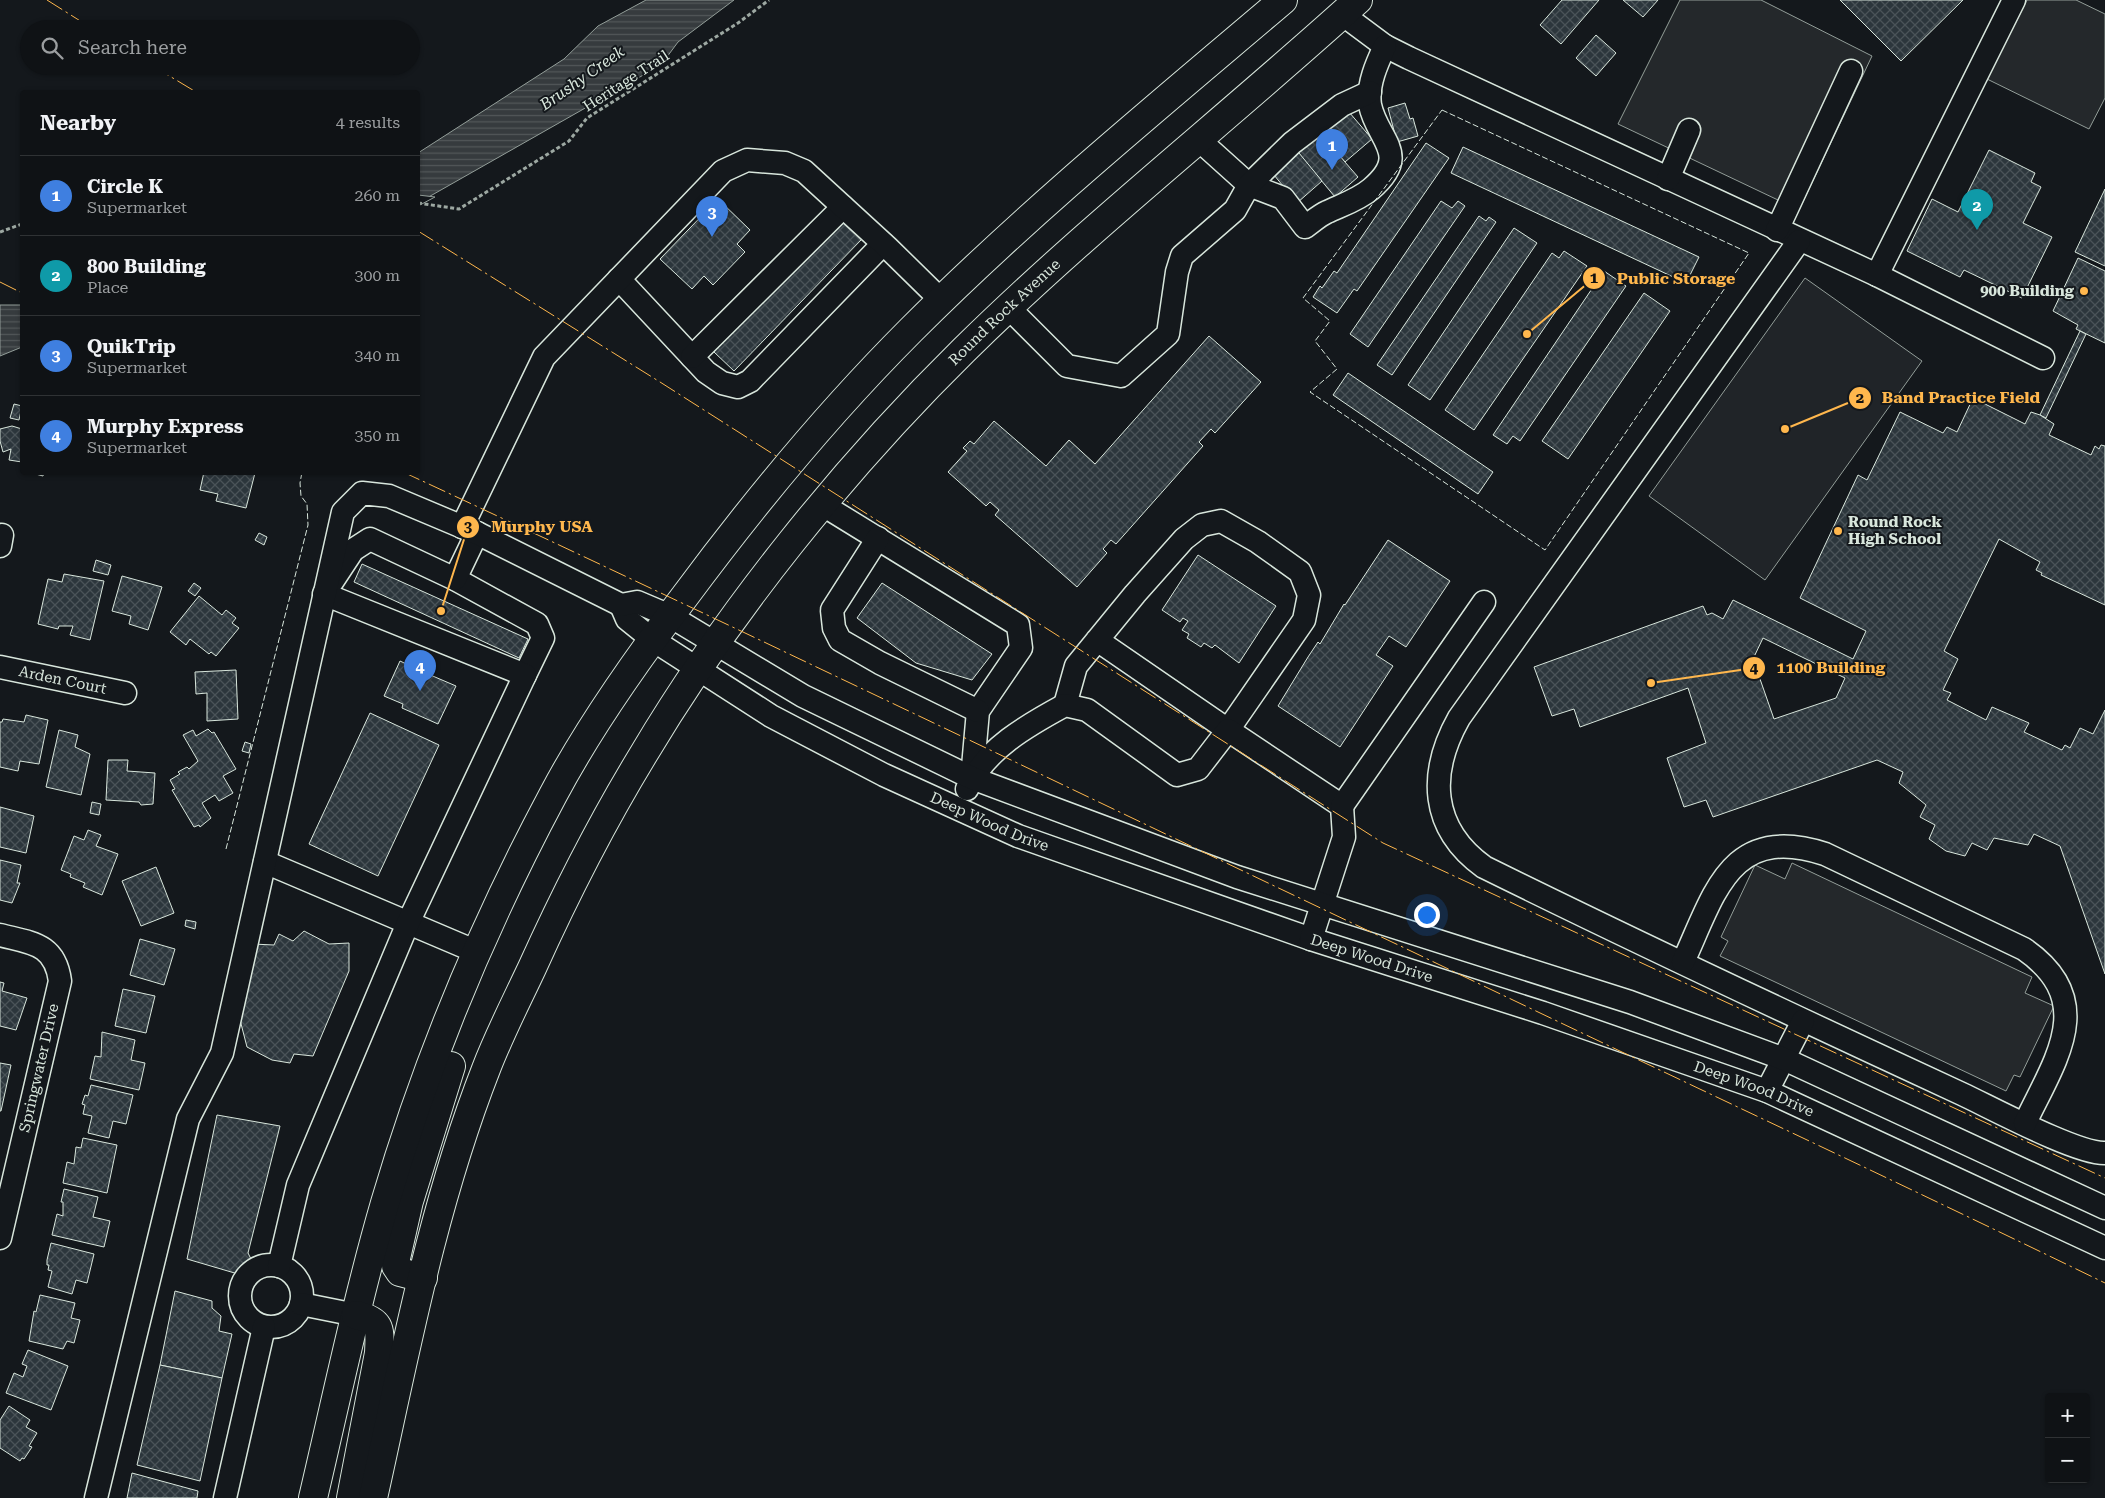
<!DOCTYPE html>
<html lang="en">
<head>
<meta charset="utf-8">
<style>
	:root { --surface:#0f1215; --page:#181b1e; --text:#f1f3f6; --muted:#9b9ea0; --line:#2f3234; --accent:#8c9099 }
	body { margin:0; font-family:"Roboto Serif",serif; background:var(--page); color:var(--text) }
	.controls { position:absolute; right:15px; bottom:15px; display:grid; overflow:hidden; border-radius:5px; box-shadow:0 1px 4px #0004 }
	.controls button { width:45px; height:45px; display:grid; place-items:center; padding:0; border:0; border-bottom:1px solid var(--line); background:var(--surface); color:var(--text); font:25px sans-serif }
	.you { position:absolute; left:1426px; top:914px; width:18px; height:18px; margin:-12px; border:4px solid #fff; border-radius:50%; background:#1a73e8; box-shadow:0 0 0 8px #1a73e833 }
	.badge { display:grid; place-items:center; width:32px; height:32px; border-radius:50%; background:var(--accent); color:#fff; font-size:16px; font-weight:700 }
	.pin { position:absolute; translate:-50% -41px; filter:drop-shadow(0 1px 2px #0008) }
	.pin::after { content:''; position:absolute; top:26px; width:18px; height:15px; background:inherit; clip-path:polygon(0 0,100% 0,50% 100%) }
	.list { margin:0; padding:0; list-style:none }
	h2 { display:flex; justify-content:space-between; align-items:center; height:65px; margin:0; padding:0 20px; font-size:21px }
	h2 small { font-size:16px; font-weight:400; color:var(--muted) }
	.list li { display:grid; grid-template-columns:32px 1fr auto; gap:15px; align-items:center; box-sizing:border-box; height:80px; padding:0 20px; border-top:1px solid var(--line) }
	.list b { display:block; font-size:19px; white-space:nowrap }
	.list p { margin:0; font-size:16px; white-space:nowrap; color:var(--muted) }
	.list em { font-size:16px; font-style:normal; color:var(--muted) }
	.icon { flex:none; width:28px; height:28px; fill:none; stroke:currentColor; stroke-width:2; stroke-linecap:round; stroke-linejoin:round }
	.map { position:relative; flex:none; width:2105px; height:1498px; overflow:hidden }
	.search { position:absolute; background:var(--surface); box-shadow:0 1px 4px #0004; left:20px; top:20px; width:400px; height:55px; display:flex; align-items:center; gap:12px; box-sizing:border-box; padding:0 18px; border-radius:28px; color:var(--muted); font-size:19px }
	.panel { position:absolute; background:var(--surface); box-shadow:0 1px 4px #0004; left:20px; top:90px; width:400px; height:385px; border-radius:5px }
	.map>svg:first-child { display:block }
	.green { fill:#202428; stroke:#939e99 }
	.parking { fill:#24282b; stroke:#939e99 }
	.water { fill:url(#water-rules); stroke:#939e99 }
	.pier { fill:#14181c; stroke:#939e99 }
	.building { fill:url(#building-cross-hatch); stroke:#d8e6dc; fill-rule:evenodd }
	.lines { fill:none; stroke-linecap:round; stroke-linejoin:round }
	.minor-casing { stroke:#d8e6dc; stroke-width:25 }
	.major-casing { stroke:#d8e6dc; stroke-width:30 }
	.path { stroke:#9da8a2; stroke-width:3; stroke-dasharray:4 2.5; stroke-linecap:butt }
	.minor { stroke:#14181c; stroke-width:22 }
	.major { stroke:#14181c; stroke-width:28 }
	.fence { stroke:#d8e6dc; stroke-width:1; stroke-dasharray:6 2.5; stroke-linecap:butt }
	.power { stroke:#ffb74d; stroke-width:1; stroke-dasharray:18 4 2.5 4; stroke-linecap:butt }
	.poi-dot { fill:#ffb74d; stroke:#14181c; stroke-width:2 }
	.labels { text-anchor:middle; dominant-baseline:central; stroke-width:4; stroke-linejoin:round; paint-order:stroke }
	.street-label { font-size:15px; fill:#d8e6dc; stroke:#14181c }
	.poi-label { font-size:15px; font-weight:bold; fill:#d8e6dc; stroke:#14181c; text-anchor:end }
	.water-label { font-size:16px; font-style:italic; fill:#d8e6dc; stroke:#14181c }
	.leader { fill:none; stroke:#ffb74d; stroke-width:2 }
	.callout-dot { fill:#ffb74d; stroke:#14181c; stroke-width:2 }
	.mark-label { font-size:15px; text-anchor:middle; font-weight:bold; fill:#111 }
	.callout-label { font-size:16px; text-anchor:middle; font-weight:bold; fill:#ffb74d; stroke:#14181c; stroke-width:4; stroke-linejoin:round; paint-order:stroke }
</style>
</head>
<body>
<div class="map">
<svg width="2105" height="1498" viewBox="0 0 2105 1498">
	<defs>
		<pattern id="water-rules" width="6" height="5" patternUnits="userSpaceOnUse" patternTransform="scale(1.25)"><rect width="6" height="5" fill="#363b3e"/><path d="M0 2.5h6" fill="none" stroke="#525759"/></pattern>
		<pattern id="building-cross-hatch" width="8" height="8" patternUnits="userSpaceOnUse" patternTransform="scale(1.25)"><rect width="8" height="8" fill="#2c363c"/><path d="M0 0l8 8M0 8l8-8" fill="none" stroke="#4a5358"/></pattern>
	</defs>
	<rect width="100%" height="100%" fill="#14181c"/>
	<polygon class="green" points="1805,278 1922,361 1765,580 1649,496"/>
	<g class="parking">
		<polygon points="1680,0 1761,0 1872,56 1799,210 1618,124"/>
		<polygon points="2027,0 2076,0 2105,14 2105,98 2089,129 1987,79"/>
		<polygon points="1792,863 2032,977 2025,993 2054,1006 2020,1077 2014,1075 2006,1091 1720,956 1728,941 1721,937 1755,865 1785,879"/>
	</g>
	<g class="water">
		<polygon points="646,0 734,0 678,42 661,65 418,203 418,153 564,59 598,26"/>
		<polygon points="0,305 22,305 22,347 0,356"/>
	</g>
	<polygon class="pier" points="418,195 435,197 418,206"/>
	<g class="building">
		<polygon points="1562,0 1599,0 1561,44 1540,25"/>
		<polygon points="1623,0 1658,0 1643,17"/>
		<polygon points="1840,0 1963,0 1901,61"/>
		<polygon points="1596,35 1616,53 1596,76 1576,58"/>
		<polygon points="1405,103 1410,119 1413,118 1418,136 1397,142 1388,108"/>
		<polygon points="1349,112 1372,139 1345,162 1322,134"/>
		<polygon points="1318,131 1358,177 1335,197 1296,150"/>
		<polygon points="1426,143 1449,158 1357,291 1354,289 1337,313 1313,297 1320,286 1322,288 1334,271 1337,273"/>
		<polygon points="1463,147 1699,257 1686,283 1451,173"/>
		<polygon points="1989,150 2035,173 2031,182 2041,187 2023,223 2052,237 2022,298 1964,270 1960,277 1907,251 1932,199 1958,212"/>
		<polygon points="1299,153 1322,181 1297,203 1274,175"/>
		<polygon points="2105,189 2105,266 2075,252"/>
		<polygon points="718,199 750,230 737,244 745,252 713,285 704,276 692,289 660,259"/>
		<polygon points="1441,201 1452,208 1458,201 1465,206 1368,347 1350,334"/>
		<polygon points="1479,216 1486,221 1489,217 1496,222 1392,375 1377,365"/>
		<polygon points="842,220 862,239 734,371 714,352"/>
		<polygon points="1514,228 1537,243 1430,400 1408,385"/>
		<polygon points="1564,251 1587,266 1474,430 1445,410 1552,253 1559,258"/>
		<polygon points="2078,258 2105,271 2105,343 2076,329 2078,325 2053,311"/>
		<polygon points="1604,271 1626,286 1520,441 1513,436 1507,444 1493,435"/>
		<polygon points="1644,293 1670,311 1568,459 1542,441"/>
		<polygon points="2080,331 2086,334 2046,418 2040,415"/>
		<polygon points="1209,336 1261,382 1215,433 1211,429 1199,442 1203,446 1116,544 1111,540 1103,549 1107,553 1077,587 995,515 999,510 990,502 986,506 948,472 967,451 963,448 970,441 974,444 994,421 1046,466 1069,440 1095,464"/>
		<polygon points="1348,373 1493,472 1478,494 1333,395"/>
		<path d="M1973,398L2025,424L2031,412L2040,415L2054,424L2049,435L2091,455L2095,446L2099,449L2101,445L2105,446V605L2041,575L2042,573L2036,570L2040,562L1999,539L1944,651L1958,659L1943,690L1951,693L1947,700L1986,720L1992,707L2029,723L2024,732L2062,750L2065,745L2070,748L2080,728L2093,734L2105,710V974L2060,846L2034,834L2028,845L1994,838L1987,850L1972,843L1965,856L1946,851L1929,839L1935,825L1920,817L1926,805L1899,783L1903,772L1877,760L1713,817L1706,800L1684,807L1667,758L1706,743L1688,688L1580,727L1574,709L1552,716L1534,667L1703,606L1707,615L1712,613L1723,619L1733,600L1853,659L1866,631L1800,598L1858,475L1867,480L1900,412L1943,433L1947,427L1957,432ZM1763,638L1845,678L1836,698L1774,719L1753,659Z"/>
		<polygon points="14,404 22,406 19,420 10,418"/>
		<polygon points="12,426 22,429 22,462 9,460 11,449 3,452 0,441 0,429"/>
		<polygon points="28,472 44,472 43,476"/>
		<polygon points="204,472 255,473 246,508 216,501 218,494 200,490"/>
		<polygon points="259,533 267,537 264,545 255,540"/>
		<polygon points="1388,540 1450,581 1406,647 1389,636 1376,655 1393,666 1340,747 1278,706 1308,657 1318,642 1320,644 1344,604 1345,605"/>
		<polygon points="1198,555 1276,606 1239,663 1215,645 1212,648 1204,643 1201,647 1187,638 1189,634 1182,630 1188,621 1183,618 1180,622 1162,610"/>
		<polygon points="96,560 111,565 108,575 93,571"/>
		<polygon points="362,564 528,639 519,658 354,582"/>
		<polygon points="64,574 104,581 90,640 70,635 73,626 59,626 58,629 38,624 48,579 62,582"/>
		<polygon points="122,576 162,587 148,630 129,624 131,616 112,611"/>
		<polygon points="194,583 201,588 195,596 188,591"/>
		<polygon points="882,583 992,654 972,680 916,663 857,618"/>
		<polygon points="199,596 222,615 226,610 236,618 232,623 239,628 216,656 211,652 209,654 190,639 186,645 170,632"/>
		<polygon points="400,661 413,667 414,663 430,670 428,674 456,686 438,724 402,708 403,704 384,696"/>
		<polygon points="236,670 238,719 207,721 207,693 196,694 195,672"/>
		<polygon points="370,713 439,745 378,876 309,844"/>
		<polygon points="26,715 48,720 39,764 20,761 18,771 0,767 0,722 2,722 3,719 24,722"/>
		<polygon points="208,729 212,733 214,732 236,769 223,776 233,793 219,801 215,795 202,803 211,818 200,827 199,825 194,827 172,790 175,789 170,780 180,774 178,772 187,767 189,769 198,761 183,735 193,730 196,736"/>
		<polygon points="59,730 78,735 75,747 90,754 81,795 46,787"/>
		<polygon points="245,742 251,744 249,753 242,751"/>
		<polygon points="108,760 128,760 127,771 155,773 153,804 141,805 139,802 106,800"/>
		<polygon points="92,802 101,804 99,815 90,813"/>
		<polygon points="0,807 34,816 26,853 0,847"/>
		<polygon points="88,830 101,835 96,846 118,854 102,895 83,887 85,883 70,877 71,874 61,870 74,836 84,840"/>
		<polygon points="0,860 21,865 17,883 20,883 12,903 0,900"/>
		<polygon points="156,867 174,913 141,926 122,881"/>
		<polygon points="186,920 196,922 195,929 185,926"/>
		<polygon points="304,931 329,944 349,943 349,971 313,1056 294,1054 290,1063 272,1060 247,1047 239,1016 252,944 274,945 279,934 293,941"/>
		<polygon points="140,939 175,949 164,985 130,975"/>
		<polygon points="0,982 4,983 2,991 27,998 16,1030 0,1026"/>
		<polygon points="123,989 155,996 146,1033 115,1026"/>
		<polygon points="102,1032 135,1040 131,1060 145,1063 139,1090 90,1079 95,1056 101,1057"/>
		<polygon points="0,1063 11,1065 1,1111 0,1111"/>
		<polygon points="91,1085 133,1095 126,1124 113,1121 109,1138 88,1133 92,1116 83,1114 85,1105 82,1104 85,1095 88,1096"/>
		<polygon points="217,1115 280,1126 248,1253 251,1259 238,1274 187,1259"/>
		<polygon points="83,1138 117,1145 107,1193 63,1183 67,1162 74,1164 76,1147 81,1148"/>
		<polygon points="64,1189 98,1197 93,1217 110,1221 104,1247 52,1235 57,1214 63,1216 63,1202 61,1202"/>
		<polygon points="51,1243 94,1254 87,1283 76,1280 72,1294 48,1287 52,1271 48,1270 49,1265 47,1265 47,1260"/>
		<polygon points="175,1291 212,1301 212,1308 221,1316 219,1331 232,1334 222,1378 160,1365"/>
		<polygon points="40,1295 75,1303 71,1318 80,1320 74,1343 67,1341 63,1349 29,1341 34,1311 36,1312"/>
		<polygon points="28,1350 68,1366 51,1410 6,1393 14,1373 23,1377 27,1366 22,1364"/>
		<polygon points="160,1365 222,1378 200,1481 137,1465"/>
		<polygon points="9,1406 30,1420 26,1427 37,1433 29,1446 32,1447 24,1459 22,1458 20,1461 0,1448 0,1420"/>
		<polygon points="132,1473 198,1491 197,1498 127,1498"/>
	</g>
	<g class="lines">
		<defs>
			<g id="minor">
				<polyline points="1342,14 1385,46 1409,58 1877,275 2043,358"/>
				<path d="M1199,140L1249,185L1283,198L1305,227C1312,222 1320,215 1327,212C1342,205 1358,200 1371,189C1412,154 1377,140 1370,105C1367,85 1377,63 1385,46"/>
				<polyline points="1668,179 1689,130"/>
				<polyline points="1777,230 1851,71"/>
				<path d="M1799,241L1459,718C1428,773 1430,828 1484,867C1642,945 1802,1020 1962,1094C1992,1108 2077,1154 2105,1153"/>
				<polyline points="1877,275 2014,0"/>
				<polyline points="619,279 706,372 722,383 738,387 750,381 883,244"/>
				<polyline points="1008,307 1067,366 1121,376 1168,334 1177,272 1182,256 1235,210 1249,185 1292,143 1342,105 1370,92"/>
				<polyline points="692,357 843,207"/>
				<polyline points="823,505 1018,625 1021,648 978,711 972,778"/>
				<polyline points="462,527 544,357 723,171 747,160 785,163 804,171 887,247 941,300"/>
				<polyline points="878,538 832,610 834,628 840,640 880,663 978,711"/>
				<polyline points="0,546 2,535"/>
				<polyline points="455,579 537,624 543,638 525,675"/>
				<path id="s1" d="M621,605L627,619L653,640L771,716L884,775L1018,836L1311,939L1543,1013L1767,1091L2105,1248"/>
				<path id="s2" d="M0,667L125,693"/>
				<polyline points="1065,705 1076,666 1135,594 1184,539 1202,525 1221,521 1258,542 1300,572 1309,595 1304,620 1228,730 1097,640"/>
				<path d="M967,789C985,749 1028,725 1065,705L1087,710L1177,775L1198,769L1228,730L1342,806L1344,837L1311,939"/>
				<polyline points="1342,806 1484,602"/>
				<polyline points="265,862 477,952"/>
				<path d="M0,935C31,943 55,943 60,981L0,1238"/>
				<path d="M1683,962C1715,893 1730,823 1825,854L2024,949C2099,1001 2055,1060 2025,1123"/>
				<polyline points="1767,1091 1803,1021"/>
				<circle cx="271" cy="1296" r="31"/>
				<polyline points="279,1266 298,1185 408,923 525,675 324,594 353,550 370,539 455,579 477,533"/>
				<polyline points="301,1304 356,1315"/>
				<polyline points="96,1498 188,1119 222,1053 343,512 362,493 389,496 477,533 621,605 637,602 670,616 803,696 972,778 1237,877 1630,1002 1784,1059 2105,1208"/>
				<polyline points="225,1498 264,1327"/>
			</g>
			<g id="major">
				<polyline points="423,1278 400,1272 396,1266 396,1258 409,1201 451,1066"/>
				<path d="M313,1498C336,1400 357,1300 385,1203C426,1063 484,924 553,795C590,725 637,659 685,596C754,503 829,412 911,330C1028,213 1157,107 1283,0"/>
				<path d="M351,1498L379,1353C380,1329 382,1321 356,1315"/>
				<path id="s3" d="M373,1498C405,1354 432,1207 486,1069C499,1035 516,1002 532,968C565,895 601,824 643,755C728,612 845,467 964,350C1089,227 1228,118 1358,0"/>
			</g>
		</defs>
		<use href="#minor" class="minor-casing"/>
		<use href="#major" class="major-casing"/>
		<g class="path">
			<polyline points="418,203 459,209 569,141 587,118 738,23 769,0"/>
			<polyline points="0,232 22,224"/>
		</g>
		<use href="#minor" class="minor"/>
		<use href="#major" class="major"/>
		<g class="fence">
			<polygon points="1442,110 1749,253 1545,550 1310,392 1337,369 1315,341 1330,321 1303,298"/>
			<polyline points="226,849 308,525 307,504 301,496 300,483 302,472"/>
		</g>
		<g class="power">
			<polyline points="47,0 93,29"/>
			<polyline points="153,66 196,92"/>
			<polyline points="418,231 660,382 1383,843 2105,1178"/>
			<polyline points="0,282 22,293"/>
			<path d="M403,472C741,629 1076,792 1413,952C1643,1063 1875,1171 2105,1283"/>
		</g>
	</g>
	<g class="poi-dot">
		<circle cx="2084" cy="291" r="5"/>
		<circle cx="1838" cy="531" r="5"/>
	</g>
	<g class="labels">
		<g class="street-label">
			<text transform="translate(626 81) rotate(-33)">Heritage Trail</text>
			<text stroke="none"><textPath href="#s3" startOffset="1369">Round Rock Avenue</textPath></text>
			<text stroke="none"><textPath href="#s2" startOffset="64">Arden Court</textPath></text>
			<text stroke="none"><textPath href="#s1" startOffset="432">Deep Wood Drive</textPath></text>
			<text stroke="none"><textPath href="#s1" startOffset="838">Deep Wood Drive</textPath></text>
			<text transform="translate(39 1068) rotate(-77)">Springwater Drive</text>
			<text stroke="none"><textPath href="#s1" startOffset="1242">Deep Wood Drive</textPath></text>
		</g>
		<g class="poi-label">
			<text x="2074" y="291">900 Building</text>
			<text x="1848" y="522" text-anchor="start">Round Rock<tspan x="1848" dy="17">High School</tspan></text>
		</g>
		<g class="water-label">
			<text transform="translate(582 78) rotate(-35)">Brushy Creek</text>
		</g>
	</g>
	<path class="leader" d="M1527 334L1594 278M1785 429L1860 398M441 611L468 527M1651 683L1754 668"/>
	<g class="callout-dot">
		<circle cx="1527" cy="334" r="5"/>
		<circle cx="1785" cy="429" r="5"/>
		<circle cx="441" cy="611" r="5"/>
		<circle cx="1651" cy="683" r="5"/>
		<circle cx="1594" cy="278" r="12"/>
		<circle cx="1860" cy="398" r="12"/>
		<circle cx="468" cy="527" r="12"/>
		<circle cx="1754" cy="668" r="12"/>
	</g>
	<g class="mark-label">
		<text x="1594" y="283">1</text>
		<text x="1860" y="403">2</text>
		<text x="468" y="532">3</text>
		<text x="1754" y="673">4</text>
	</g>
	<g class="callout-label">
		<text x="1676" y="284">Public Storage</text>
		<text x="1961" y="403">Band Practice Field</text>
		<text x="542" y="532">Murphy USA</text>
		<text x="1831" y="673">1100 Building</text>
	</g>
</svg>
<div class="controls">
<button>+</button>
<button>−</button>
</div>
<div class="you"></div>
<div class="pin badge" style="left:1332px;top:170px;background:#3f7fe0">1</div>
<div class="pin badge" style="left:1977px;top:230px;background:#0f9aa8">2</div>
<div class="pin badge" style="left:712px;top:237px;background:#3f7fe0">3</div>
<div class="pin badge" style="left:420px;top:691px;background:#3f7fe0">4</div>
<div class="search"><svg class="icon" aria-label="search" viewBox="0 0 24 24"><circle cx="10" cy="10" r="6"/><path d="M15 15l6 6"/></svg>Search here</div>
<section class="panel">
<h2>Nearby<small>4 results</small></h2>
<ul class="list">
<li><span class="badge" style="background:#3f7fe0">1</span><div><b>Circle K</b><p>Supermarket</p></div><em>260 m</em></li>
<li><span class="badge" style="background:#0f9aa8">2</span><div><b>800 Building</b><p>Place</p></div><em>300 m</em></li>
<li><span class="badge" style="background:#3f7fe0">3</span><div><b>QuikTrip</b><p>Supermarket</p></div><em>340 m</em></li>
<li><span class="badge" style="background:#3f7fe0">4</span><div><b>Murphy Express</b><p>Supermarket</p></div><em>350 m</em></li>
</ul>
</section>
</div>
</body>
</html>
